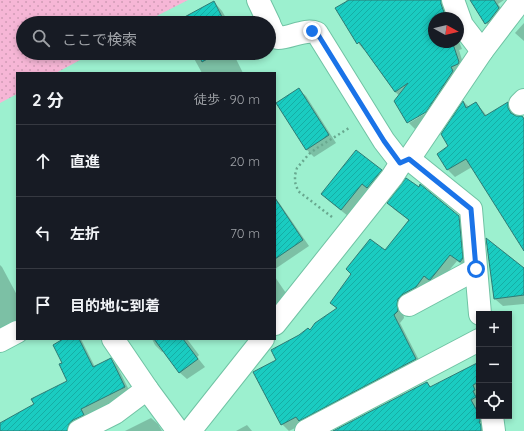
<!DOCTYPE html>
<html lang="ja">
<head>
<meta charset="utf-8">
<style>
	:root { --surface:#171b24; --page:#242831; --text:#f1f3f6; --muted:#9ea1a6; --line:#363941 }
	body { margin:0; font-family:Quicksand,"Noto Sans JP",sans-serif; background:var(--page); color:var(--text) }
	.controls { position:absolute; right:12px; bottom:12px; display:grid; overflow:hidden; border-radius:0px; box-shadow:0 2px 6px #0003 }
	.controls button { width:36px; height:36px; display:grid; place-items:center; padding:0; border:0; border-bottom:1px solid var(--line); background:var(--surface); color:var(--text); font:20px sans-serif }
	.compass { position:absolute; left:428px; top:12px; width:36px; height:36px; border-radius:50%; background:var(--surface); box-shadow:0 2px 6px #0003; rotate:98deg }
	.stop { position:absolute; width:12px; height:12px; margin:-9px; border:3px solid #1a73e8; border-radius:50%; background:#fff }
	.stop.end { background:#1a73e8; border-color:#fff; box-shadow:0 1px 4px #0008 }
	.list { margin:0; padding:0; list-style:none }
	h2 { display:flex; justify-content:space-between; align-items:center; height:52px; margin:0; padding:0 16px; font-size:17px }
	h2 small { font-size:13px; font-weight:400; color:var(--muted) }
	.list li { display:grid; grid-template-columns:26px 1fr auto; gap:12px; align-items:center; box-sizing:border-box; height:72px; padding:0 16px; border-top:1px solid var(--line) }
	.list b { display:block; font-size:15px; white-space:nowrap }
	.list em { font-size:13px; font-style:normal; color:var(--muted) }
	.icon { flex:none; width:22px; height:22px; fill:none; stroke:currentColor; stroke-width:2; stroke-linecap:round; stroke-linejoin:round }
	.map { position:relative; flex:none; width:524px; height:431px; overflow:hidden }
	.search { position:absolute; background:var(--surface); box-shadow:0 2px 6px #0003; left:16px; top:16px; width:260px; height:44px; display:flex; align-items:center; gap:10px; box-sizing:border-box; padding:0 14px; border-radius:22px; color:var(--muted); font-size:15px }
	.panel { position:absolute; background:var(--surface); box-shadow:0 2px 6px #0003; left:16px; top:72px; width:260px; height:268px; border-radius:0px }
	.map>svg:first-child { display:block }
	.grass { fill:url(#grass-dots) }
	.shadow { fill:#0003 }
	.building { fill:url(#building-hatch); stroke:#2f7b75 }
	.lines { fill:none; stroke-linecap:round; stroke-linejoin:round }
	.minor-casing { stroke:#70c3a4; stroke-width:24 }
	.path { stroke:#68a88f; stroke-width:2.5; stroke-dasharray:2 3; stroke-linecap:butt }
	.minor { stroke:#fff; stroke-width:22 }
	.route { stroke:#1a73e8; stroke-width:5 }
</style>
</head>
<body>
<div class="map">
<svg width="524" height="431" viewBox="0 0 524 431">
	<defs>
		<pattern id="grass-dots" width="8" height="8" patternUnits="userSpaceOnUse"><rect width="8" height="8" fill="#f6b6d6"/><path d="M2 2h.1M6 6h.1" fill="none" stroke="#d19cb6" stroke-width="1.8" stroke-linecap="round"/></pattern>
		<pattern id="building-hatch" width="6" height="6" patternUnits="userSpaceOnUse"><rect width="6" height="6" fill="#1accc1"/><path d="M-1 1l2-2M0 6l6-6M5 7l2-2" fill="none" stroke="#16aea5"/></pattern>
	</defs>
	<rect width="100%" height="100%" fill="#9cf0cf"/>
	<polygon class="grass" points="0,0 188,0 143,23 23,23 23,53 93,53 56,73 17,73 17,94 0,103"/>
	<g class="shadow">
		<polygon points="346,0 442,0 449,18 434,18 434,42 458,42 458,39 462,49 459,50 465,70 432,118 415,129 409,123 431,110 430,108 408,121 408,123 395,101 400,96 395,92 365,49 364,50 358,43"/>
		<polygon points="471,0 504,0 498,4 506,15 493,30 486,23"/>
		<polygon points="214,2 222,11 226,18 231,23 182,23"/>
		<polygon points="524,23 524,41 515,33"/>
		<polygon points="191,53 243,53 235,57 243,73 202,73"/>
		<polygon points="298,89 306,96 336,143 314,157 307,150 277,103"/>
		<polygon points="464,102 469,107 476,103 483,111 487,116 508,103 515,110 515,116 522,118 524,117 524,250 472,167 455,177 448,170 438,154 450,147"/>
		<polygon points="381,171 388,178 348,216 329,201 322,194"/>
		<polygon points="275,198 280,204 309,246 275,269"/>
		<polygon points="388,203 458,217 466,224 467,268 457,261 436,286 403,312 404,318 400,323 422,366 289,431 282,424 277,360 337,309 331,303 385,252 410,221 395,210"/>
		<polygon points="0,265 2,267 17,295 17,327 0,336"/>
		<polygon points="524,270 524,304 503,306 495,299"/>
		<polygon points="275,277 290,299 275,317"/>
		<polygon points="65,339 81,339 95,367 111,359 117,366 131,394 75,431 0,431 0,424 35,404 68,381 63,363"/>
		<polygon points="152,339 187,339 199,355 197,357 205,367 187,379 179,372 164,351 162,352 155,345"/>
		<polygon points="479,363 479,406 478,407 479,410 479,416 482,416 486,431 334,431 427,383 432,388"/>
		<polygon points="509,369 512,375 509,377"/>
		<polygon points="151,418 158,424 162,431 125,431"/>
		<polygon points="247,425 252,431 236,431"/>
	</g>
	<g class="building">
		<polygon points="349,0 441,0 441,4 446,18 434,18 434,42 456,42 456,43 453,44 459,62 458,64 451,67 453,71 426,112 407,123 394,101 408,83 395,92 359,42 357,44 335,8"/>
		<polygon points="470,0 494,0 499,8 489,21 485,24"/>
		<polygon points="214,1 223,19 227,17 230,23 181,23 179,20"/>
		<polygon points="198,53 218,53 202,62"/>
		<polygon points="299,88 329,135 306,150 276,103"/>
		<polygon points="463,101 466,108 476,102 485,116 508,102 508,108 511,113 516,116 522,116 524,119 524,251 466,159 447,170 437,154 448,146 441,134"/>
		<polygon points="356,150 382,170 367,188 362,184 341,210 321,194"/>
		<polygon points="406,178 419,187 420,184 459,216 463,258 460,262 450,255 430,280 429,280 424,276 416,287 403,294 398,299 397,304 398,311 394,315 416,359 299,421 296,417 281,425 253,372 276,360 271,350 299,335 308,328 310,330 315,323 337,308 330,303 351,274 346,269 370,239 385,250 409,220 387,203"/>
		<polygon points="275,198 303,240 275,259"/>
		<polygon points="486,238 524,268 524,295 494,299"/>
		<polygon points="63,339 79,339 93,367 111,358 125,387 81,409 84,415 73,420 69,424 67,431 0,431 0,423 34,404 31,399 67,381 59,364 62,363 53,345"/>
		<polygon points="154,339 183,339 198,359 179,373"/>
		<polygon points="479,362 479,382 473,385 475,390 473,391 476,397 471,400 480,416 480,422 479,422 481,425 481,431 333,431 427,382 430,387"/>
	</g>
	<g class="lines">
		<defs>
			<g id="minor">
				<polyline points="258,0 269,23"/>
				<polyline points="453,0 462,25 482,51"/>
				<path d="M269,24L274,34L278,38C291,38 305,28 317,33L384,141L401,163"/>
				<polyline points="520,104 524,100"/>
				<polyline points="409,159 471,209 480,314"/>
				<polyline points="409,305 476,269"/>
				<polyline points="275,324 392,177 401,163 409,159 482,51 521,0"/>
				<polyline points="113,339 147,389"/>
				<polyline points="0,341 17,332"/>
				<polyline points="492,416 494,431"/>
				<polyline points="79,431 115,413 147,389 178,431"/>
				<polyline points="190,431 263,339"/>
				<polyline points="306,431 479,340"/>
			</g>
		</defs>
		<use href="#minor" class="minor-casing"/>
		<polyline class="path" points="332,217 298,191 295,182 295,175 297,168 309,154 317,148 349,128"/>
		<use href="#minor" class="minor"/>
	</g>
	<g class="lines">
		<polyline class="route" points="312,31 317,33 384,141 400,163 409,159 471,209 476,269"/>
	</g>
</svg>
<div class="controls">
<button>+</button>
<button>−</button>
<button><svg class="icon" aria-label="locate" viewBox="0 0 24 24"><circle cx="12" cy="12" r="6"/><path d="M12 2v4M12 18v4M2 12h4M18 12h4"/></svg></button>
</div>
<svg class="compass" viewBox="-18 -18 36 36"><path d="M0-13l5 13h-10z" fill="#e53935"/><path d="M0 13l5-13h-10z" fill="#9ea1a6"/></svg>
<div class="stop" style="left:476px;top:269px"></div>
<div class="stop end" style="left:312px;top:31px"></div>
<div class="search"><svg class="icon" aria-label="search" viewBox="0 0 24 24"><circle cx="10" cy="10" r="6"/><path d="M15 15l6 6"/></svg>ここで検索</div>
<section class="panel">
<h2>2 分<small>徒歩 · 90 m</small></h2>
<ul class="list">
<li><svg class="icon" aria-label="ahead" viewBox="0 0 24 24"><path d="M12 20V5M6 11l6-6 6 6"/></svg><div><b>直進</b></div><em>20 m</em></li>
<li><svg class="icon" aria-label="left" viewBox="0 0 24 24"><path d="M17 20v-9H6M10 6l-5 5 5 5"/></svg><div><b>左折</b></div><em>70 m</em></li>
<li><svg class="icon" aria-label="arrive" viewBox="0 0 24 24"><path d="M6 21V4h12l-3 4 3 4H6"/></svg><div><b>目的地に到着</b></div></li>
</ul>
</section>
</div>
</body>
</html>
